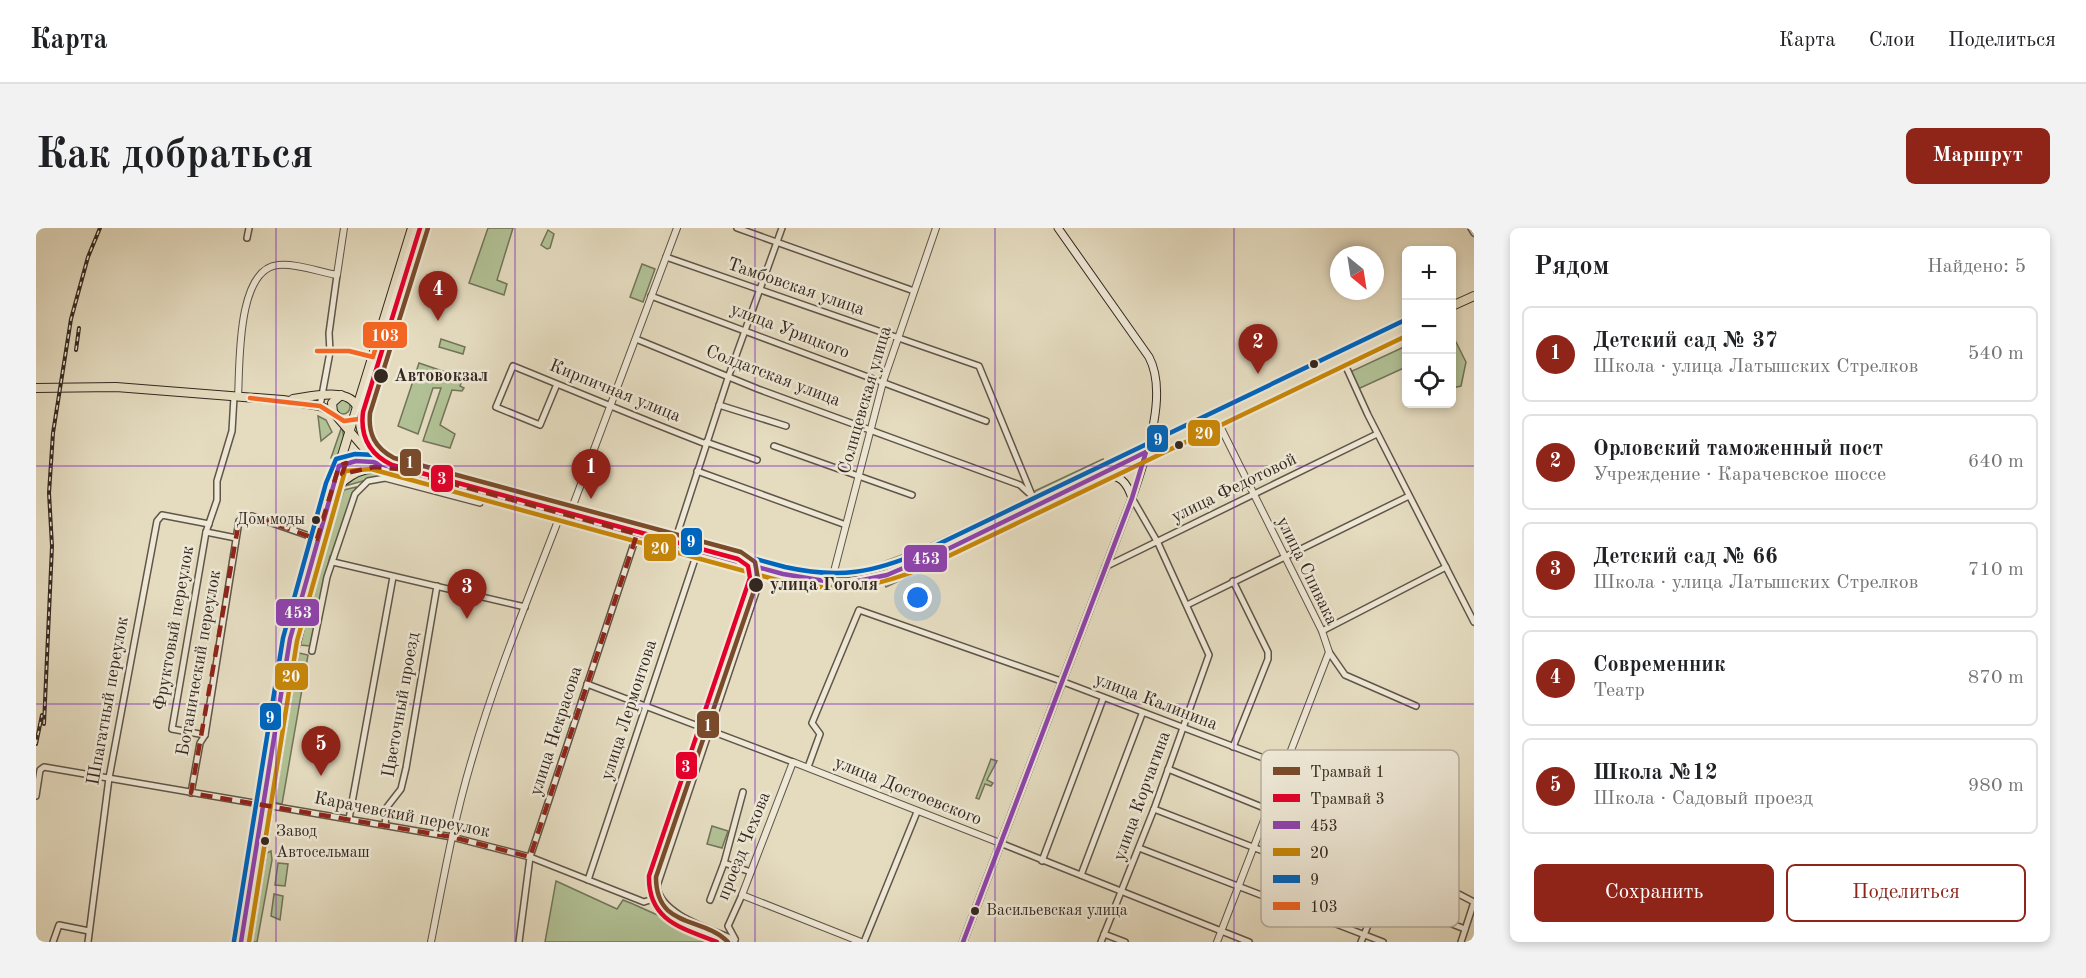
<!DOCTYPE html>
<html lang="ru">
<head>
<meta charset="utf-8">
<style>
	:root { --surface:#fff; --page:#f2f2f2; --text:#202124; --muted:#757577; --line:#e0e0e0; --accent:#8f2418 }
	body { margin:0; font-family:"Old Standard TT",serif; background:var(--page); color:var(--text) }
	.controls { position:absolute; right:18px; top:18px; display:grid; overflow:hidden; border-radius:9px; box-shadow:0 3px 9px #0003 }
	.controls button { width:54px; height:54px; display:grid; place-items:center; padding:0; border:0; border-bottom:2px solid var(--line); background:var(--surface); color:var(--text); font:30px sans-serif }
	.compass { position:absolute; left:1294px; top:18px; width:54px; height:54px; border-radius:50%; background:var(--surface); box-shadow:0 3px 9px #0003; rotate:150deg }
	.you { position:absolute; left:882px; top:370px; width:21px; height:21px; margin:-15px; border:4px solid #fff; border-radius:50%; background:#1a73e8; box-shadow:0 0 0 9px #1a73e833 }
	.badge { display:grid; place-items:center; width:39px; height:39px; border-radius:50%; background:var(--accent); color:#fff; font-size:20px; font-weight:700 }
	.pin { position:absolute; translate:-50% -50px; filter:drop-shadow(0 2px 3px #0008) }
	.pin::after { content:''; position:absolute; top:32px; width:21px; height:18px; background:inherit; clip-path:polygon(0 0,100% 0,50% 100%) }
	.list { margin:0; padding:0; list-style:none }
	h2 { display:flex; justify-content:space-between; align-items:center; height:78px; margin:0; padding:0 24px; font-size:26px }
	h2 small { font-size:20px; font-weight:400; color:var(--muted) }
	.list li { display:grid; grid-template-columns:39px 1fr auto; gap:18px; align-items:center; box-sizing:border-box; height:96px; margin:0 12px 12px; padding:0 12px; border:2px solid var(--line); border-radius:9px }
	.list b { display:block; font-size:22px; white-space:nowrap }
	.list p { margin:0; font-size:20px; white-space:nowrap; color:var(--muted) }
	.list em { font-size:20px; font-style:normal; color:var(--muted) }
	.actions { display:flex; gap:12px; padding:18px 24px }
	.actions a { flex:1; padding:14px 0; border:2px solid var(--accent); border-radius:9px; text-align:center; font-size:21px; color:var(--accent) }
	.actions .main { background:var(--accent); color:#fff }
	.icon { flex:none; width:33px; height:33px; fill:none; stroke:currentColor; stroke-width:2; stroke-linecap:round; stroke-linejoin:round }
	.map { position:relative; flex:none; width:1438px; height:714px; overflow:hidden; border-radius:9px }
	header { display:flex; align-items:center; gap:36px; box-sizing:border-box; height:84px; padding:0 30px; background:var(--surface); border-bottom:2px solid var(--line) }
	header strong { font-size:28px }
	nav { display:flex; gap:33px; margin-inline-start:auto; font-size:21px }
	.intro { display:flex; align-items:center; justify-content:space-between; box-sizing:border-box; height:144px; padding:0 36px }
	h1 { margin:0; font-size:42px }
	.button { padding:15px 27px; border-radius:9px; background:var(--accent); color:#fff; font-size:21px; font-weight:700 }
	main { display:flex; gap:36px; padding:0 36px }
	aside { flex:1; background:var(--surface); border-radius:9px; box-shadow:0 3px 9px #0003 }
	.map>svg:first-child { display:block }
	.green { fill:#b1c195; stroke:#72745a; stroke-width:1.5 }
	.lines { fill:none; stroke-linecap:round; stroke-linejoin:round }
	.minor-casing { stroke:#605548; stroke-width:8 }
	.tertiary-casing { stroke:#605548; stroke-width:8 }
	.secondary-casing { stroke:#342820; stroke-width:9 }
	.primary-casing { stroke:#342820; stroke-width:10 }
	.trunk-casing { stroke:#342820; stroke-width:10 }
	.minor { stroke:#eee8d6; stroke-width:5 }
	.tertiary { stroke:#eee8d6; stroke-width:6 }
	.secondary { stroke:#eee8d6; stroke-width:7 }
	.primary { stroke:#e5dcc0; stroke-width:8 }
	.trunk { stroke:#e5dcc0; stroke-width:8 }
	.rail-casing { stroke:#342820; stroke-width:4 }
	.rail { stroke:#eee8d6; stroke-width:1.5; stroke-dasharray:4.5; stroke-linecap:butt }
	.bus-1-casing { stroke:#eee8d6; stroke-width:9 }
	.bus-2-casing { stroke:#eee8d6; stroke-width:9 }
	.bus-3-casing { stroke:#eee8d6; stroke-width:9 }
	.bus-4-casing { stroke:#eee8d6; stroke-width:9 }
	.bus-1 { stroke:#8e44ad; stroke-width:4.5 }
	.bus-2 { stroke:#c68608; stroke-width:4.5 }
	.bus-3 { stroke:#0065bd; stroke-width:4.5 }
	.bus-4 { stroke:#f26522; stroke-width:4.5 }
	.tram-1-casing { stroke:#eee8d6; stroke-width:9 }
	.tram-2-casing { stroke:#eee8d6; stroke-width:9 }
	.tram-1 { stroke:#7a4b2a; stroke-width:4.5 }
	.tram-2 { stroke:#e4002b; stroke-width:4.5 }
	.marked { fill:none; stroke:#8f2418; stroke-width:4.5; stroke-dasharray:12 8; stroke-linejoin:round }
	.grid { fill:none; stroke:#7b2cbf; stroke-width:1.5; stroke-opacity:0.55 }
	.bus-dot { fill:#342820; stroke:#eee8d6; stroke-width:2 }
	.labels { text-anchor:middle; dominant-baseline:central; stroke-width:5; stroke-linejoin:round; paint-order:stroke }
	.bus-label { font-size:16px; fill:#342820; stroke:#eee8d6; text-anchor:start }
	.street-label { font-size:18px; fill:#342820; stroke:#eee8d6 }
	.stop-label { font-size:18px; font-weight:bold; fill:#342820; stroke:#eee8d6; text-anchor:start }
	.key { fill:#eee8d6; stroke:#b6ae9f; stroke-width:1.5 }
	.key-label { font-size:16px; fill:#342820 }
	.line-badge { stroke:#eee8d6; stroke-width:2 }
	.badge-label { font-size:16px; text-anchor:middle; font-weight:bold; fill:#fff }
</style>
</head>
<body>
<header>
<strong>Карта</strong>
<nav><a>Карта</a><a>Слои</a><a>Поделиться</a></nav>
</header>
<div class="intro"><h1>Как добраться</h1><a class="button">Маршрут</a></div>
<main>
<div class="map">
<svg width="1438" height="714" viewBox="0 0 1438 714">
	<rect width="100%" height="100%" fill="#e5dcc0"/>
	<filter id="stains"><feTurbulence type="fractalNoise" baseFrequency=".00333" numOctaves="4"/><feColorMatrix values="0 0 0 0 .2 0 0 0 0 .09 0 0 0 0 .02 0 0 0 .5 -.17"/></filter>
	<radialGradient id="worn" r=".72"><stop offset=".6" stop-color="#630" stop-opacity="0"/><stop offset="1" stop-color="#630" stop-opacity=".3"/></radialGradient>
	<g class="green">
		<polygon points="452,0 477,0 461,52 471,56 468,67 433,55"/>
		<polygon points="512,2 518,6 514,20 511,21 505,17"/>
		<polygon points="606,36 619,41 607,74 594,69"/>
		<polygon points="1416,106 1430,134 1425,158 1416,160"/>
		<polygon points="405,111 429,119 427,126 403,119"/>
		<polygon points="1370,118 1370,139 1322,161 1314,144"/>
		<polygon points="383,135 427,150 424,158 428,160 426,163 416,162 404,197 419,206 414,220 387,213 405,160 397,160 382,206 362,198"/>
		<circle cx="307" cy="179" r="7"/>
		<polygon points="282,188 290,192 296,204 285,213"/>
		<polygon points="1169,189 1173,189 1125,212 1121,209 1121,198 1135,204"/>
		<polygon points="306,198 308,212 302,231 295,230"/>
		<polygon points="1067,231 1070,236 1001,268 999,263"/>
		<polygon points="347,243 345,248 309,258 326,245"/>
		<polygon points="1070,249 1080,249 922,324 919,320"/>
		<polygon points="320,259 297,328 294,328 274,418 264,417 287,327 308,262"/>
		<polygon points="990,272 992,277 888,326 820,350 802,348 802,342 820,344 885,320"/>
		<polygon points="911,326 914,329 850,359 847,353"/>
		<polygon points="263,425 272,427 246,576 237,574"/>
		<polygon points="955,531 961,533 951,552 957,555 955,558 949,556 943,571 940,570"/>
		<polygon points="676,598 692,603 686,620 671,616"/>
		<polygon points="235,623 236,632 221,714 214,714 231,625"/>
		<polygon points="242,635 252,636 249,658 239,657"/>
		<polygon points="520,653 581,681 587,672 597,676 657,703 672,714 509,714"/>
		<polygon points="238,666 247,668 244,692 235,688"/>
	</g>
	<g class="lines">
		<defs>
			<g id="minor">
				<polyline points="701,0 878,63"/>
				<polyline points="1435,0 1438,5"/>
				<polyline points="211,10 213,0"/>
				<polyline points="630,29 943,138 1000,277"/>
				<polyline points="615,68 950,193"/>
				<polyline points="600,111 722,161 984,257 996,268"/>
				<polyline points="1306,130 1332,187 1438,394"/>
				<path d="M521,156L504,197L460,179L477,138C541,164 605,191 670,216"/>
				<polyline points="683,177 750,198"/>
				<polyline points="284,178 294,124 293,105 301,47"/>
				<polyline points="670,214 721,232"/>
				<polyline points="738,218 876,267"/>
				<polyline points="661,243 810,297"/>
				<polyline points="170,304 200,310"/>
				<polyline points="638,316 693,147 746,0"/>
				<polyline points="297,334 489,379"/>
				<polyline points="1069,339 1341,206"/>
				<polyline points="1151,377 1373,268"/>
				<polyline points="1286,403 1410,339"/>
				<polyline points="276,423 291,349 319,266 332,253 349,250 444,275 448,264"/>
				<polyline points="1293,424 1309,447 1380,478"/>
				<polyline points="551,456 757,534"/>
				<polyline points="169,507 136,501 170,304 181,272 181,253 196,203 198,169"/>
				<polyline points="1197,519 1232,431 1232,424 1197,353"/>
				<polyline points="772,539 784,506 776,495 823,382 1025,453 1338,572"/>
				<polyline points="1132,541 1359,633 1438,674 1425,714"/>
				<polyline points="707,564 688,635 715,644"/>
				<polyline points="155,565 164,515 169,507 203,293 208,289 216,288 282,311"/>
				<polyline points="0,568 4,542 8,539 416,609 494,629 608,674 623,669"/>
				<polyline points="1118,581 1429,701"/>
				<polyline points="313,591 357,349"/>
				<polyline points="349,597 351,579 365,561 370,540 401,358"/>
				<polyline points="964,615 1213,714"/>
				<polyline points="1103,620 1347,714"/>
				<polyline points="1006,633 1067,471"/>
				<polyline points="1045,647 1106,486"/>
				<polyline points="552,652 662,322"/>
				<polyline points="674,672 688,635"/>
				<polyline points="1068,706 1089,714"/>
				<polyline points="699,711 692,698 706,667"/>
				<path d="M699,712C675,701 624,687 621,658L728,340"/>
				<polyline points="17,714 23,697 53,703"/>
				<polyline points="52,714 73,550 121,293 126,287 173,296"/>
				<polyline points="483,714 494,629 601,306"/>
				<polyline points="828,714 881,584"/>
				<polyline points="1065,714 1118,581 1173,427 1122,315 1096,270"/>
				<polyline points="1325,714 1359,633"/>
			</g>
			<g id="tertiary">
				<path d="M202,169C204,139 200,41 242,37C260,35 283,44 301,47L308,0"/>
				<polyline points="1180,190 1286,403 1293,424 1181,714"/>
				<polyline points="533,288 641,0"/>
				<polyline points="795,355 847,154 900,0"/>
				<path d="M395,714C407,653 418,591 436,531C460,447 494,366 525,285"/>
				<polyline points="825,714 706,667 757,534 964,615"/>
			</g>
			<g id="secondary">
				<path d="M1066,245C1084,248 1090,252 1096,270"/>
				<path d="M927,714L1096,270C1109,231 1133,167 1113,129L1022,0"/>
			</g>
			<g id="primary">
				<polyline points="335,155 382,0"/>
				<polyline points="297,184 296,175 305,167"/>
				<polyline points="303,238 321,233 345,236"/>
				<path d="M302,258C320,240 337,238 362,241"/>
				<polyline points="205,714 254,411 297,257 376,0"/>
				<polyline points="212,714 259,420 277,349"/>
			</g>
			<g id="trunk">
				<polyline points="1416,78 1438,68"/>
				<path d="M0,160L80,159L247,172L284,178L297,184L335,228L363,241L747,346C806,361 836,355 891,330L1370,100"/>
				<path d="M257,171C278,168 320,157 323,186C324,200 326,211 336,222"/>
			</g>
		</defs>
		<use href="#minor" class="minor-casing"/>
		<use href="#tertiary" class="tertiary-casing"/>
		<use href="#secondary" class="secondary-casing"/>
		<use href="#primary" class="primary-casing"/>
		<use href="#trunk" class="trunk-casing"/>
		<use href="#minor" class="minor"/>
		<use href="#tertiary" class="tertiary"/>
		<use href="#secondary" class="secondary"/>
		<use href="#primary" class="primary"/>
		<use href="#trunk" class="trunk"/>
		<defs>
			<g id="rail">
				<polyline points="40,122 43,100"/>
				<polyline points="8,496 16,318 13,265 17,205 35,91 52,29 64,0"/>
				<polyline points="0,516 6,487"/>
			</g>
		</defs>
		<use href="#rail" class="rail-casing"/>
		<use href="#rail" class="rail"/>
		<defs>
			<g id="bus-1">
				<polyline points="205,714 254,411 303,238 320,233 337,234 747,346 807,356 851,347 914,320 1110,224"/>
				<polyline points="927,714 1096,270 1110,224"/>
			</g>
			<path id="bus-2" d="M213,714L261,413L309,243L335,241L745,353C803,366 840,360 894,337L1370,108"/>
			<path id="bus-3" d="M198,713L247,410L290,255L300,231L319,226L339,227L749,339C803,351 837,345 888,323L1367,93"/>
			<g id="bus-4">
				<polyline points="281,123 313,123 337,129 342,112"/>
				<polyline points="214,170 284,178 308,193 323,191 382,0"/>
			</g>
		</defs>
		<use href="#bus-1" class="bus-1-casing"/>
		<use href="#bus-2" class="bus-2-casing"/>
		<use href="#bus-3" class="bus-3-casing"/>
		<use href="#bus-4" class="bus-4-casing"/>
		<use href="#bus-1" class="bus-1"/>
		<use href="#bus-2" class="bus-2"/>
		<use href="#bus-3" class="bus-3"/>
		<use href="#bus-4" class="bus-4"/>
		<defs>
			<path id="tram-1" d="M392,0L334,185C332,206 339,220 358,230L705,324L719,334L722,351L620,649C620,701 666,688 692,714"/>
			<path id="tram-2" d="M384,0L327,184C324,208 333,226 356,237L702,331L712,338L714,350L613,648C612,693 646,700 681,714"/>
		</defs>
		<use href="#tram-1" class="tram-1-casing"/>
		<use href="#tram-2" class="tram-2-casing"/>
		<use href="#tram-1" class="tram-1"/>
		<use href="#tram-2" class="tram-2"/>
	</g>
	<path class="marked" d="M310,235L306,246L338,239L363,241L601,306L494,629L416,609L155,565L203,293L216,288L281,311L303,238Z"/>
	<path class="grid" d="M240,0V714M479,0V714M719,0V714M959,0V714M1198,0V714M0,238H1438M0,476H1438"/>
	<g class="bus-dot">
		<circle cx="1278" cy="136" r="5"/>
		<circle cx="345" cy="148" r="8"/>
		<circle cx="1143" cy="217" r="5"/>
		<circle cx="280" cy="292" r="5"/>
		<circle cx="720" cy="357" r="8"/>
		<circle cx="229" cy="613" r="5"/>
		<circle cx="939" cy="683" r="5"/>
	</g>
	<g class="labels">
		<g class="bus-label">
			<text x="269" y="292" text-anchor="end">Дом моды</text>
			<text x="240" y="604">Завод<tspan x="240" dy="21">Автосельмаш</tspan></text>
			<text x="950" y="683">Васильевская улица</text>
		</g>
		<g class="street-label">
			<text transform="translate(760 59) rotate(19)">Тамбовская улица</text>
			<text transform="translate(754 103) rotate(21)">улица Урицкого</text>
			<text transform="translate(737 148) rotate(21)">Солдатская улица</text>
			<text transform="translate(579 163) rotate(22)">Кирпичная улица</text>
			<text transform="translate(829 172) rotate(-74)">Солнцевская улица</text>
			<text transform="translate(1198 260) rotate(-26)">улица Федотовой</text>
			<text transform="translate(1271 343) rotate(64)">улица Спивака</text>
			<text transform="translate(138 400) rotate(-80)">Фруктовый переулок</text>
			<text transform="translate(163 435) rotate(-80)">Ботанический переулок</text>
			<text transform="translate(72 473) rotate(-80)">Шпагатный переулок</text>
			<text transform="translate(1120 474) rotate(21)">улица Калинина</text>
			<text transform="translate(365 477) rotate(-80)">Цветочный проезд</text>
			<text transform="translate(593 482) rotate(-72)">улица Лермонтова</text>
			<text transform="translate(520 503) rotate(-72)">улица Некрасова</text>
			<text transform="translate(872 563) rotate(22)">улица Достоевского</text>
			<text transform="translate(1106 568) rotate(-70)">улица Корчагина</text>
			<text transform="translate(366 587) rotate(11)">Карачевский переулок</text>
			<text transform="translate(708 618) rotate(-68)">проезд Чехова</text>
		</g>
		<g class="stop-label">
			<text x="358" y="148">Автовокзал</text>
			<text x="734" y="357">улица Гоголя</text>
		</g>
	</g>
	<rect x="1225" y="522" width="198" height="177" rx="9" class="key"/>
	<rect x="1237" y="539" width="27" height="8" fill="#7a4b2a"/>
	<rect x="1237" y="566" width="27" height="8" fill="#e4002b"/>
	<rect x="1237" y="593" width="27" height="8" fill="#8e44ad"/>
	<rect x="1237" y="620" width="27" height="8" fill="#c68608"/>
	<rect x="1237" y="647" width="27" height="8" fill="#0065bd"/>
	<rect x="1237" y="674" width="27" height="8" fill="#f26522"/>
	<g class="key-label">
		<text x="1274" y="549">Трамвай 1</text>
		<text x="1274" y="576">Трамвай 3</text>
		<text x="1274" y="603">453</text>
		<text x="1274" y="630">20</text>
		<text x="1274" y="657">9</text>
		<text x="1274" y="684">103</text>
	</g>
	<g class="line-badge">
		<rect x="326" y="93" width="46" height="28" rx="6" fill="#f26522"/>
		<rect x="1151" y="191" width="34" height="28" rx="6" fill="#c68608"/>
		<rect x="1110" y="196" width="23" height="29" rx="6" fill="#0065bd"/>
		<rect x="363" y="220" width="23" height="29" rx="6" fill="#7a4b2a"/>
		<rect x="394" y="236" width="24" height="29" rx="6" fill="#e4002b"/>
		<rect x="644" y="299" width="23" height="29" rx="6" fill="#0065bd"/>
		<rect x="607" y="305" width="34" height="29" rx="6" fill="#c68608"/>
		<rect x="867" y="316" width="45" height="29" rx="6" fill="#8e44ad"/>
		<rect x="239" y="370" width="45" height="29" rx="6" fill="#8e44ad"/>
		<rect x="238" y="434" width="35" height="29" rx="6" fill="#c68608"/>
		<rect x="223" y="474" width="23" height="29" rx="6" fill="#0065bd"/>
		<rect x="660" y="482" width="24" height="29" rx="6" fill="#7a4b2a"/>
		<rect x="639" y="523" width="23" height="29" rx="6" fill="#e4002b"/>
	</g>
	<g class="badge-label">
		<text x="349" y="113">103</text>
		<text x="1168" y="211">20</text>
		<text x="1122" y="217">9</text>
		<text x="374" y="240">1</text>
		<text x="406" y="256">3</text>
		<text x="655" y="319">9</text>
		<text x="624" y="326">20</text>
		<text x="890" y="336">453</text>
		<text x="262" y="390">453</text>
		<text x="255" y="454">20</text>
		<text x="234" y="495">9</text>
		<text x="672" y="503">1</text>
		<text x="650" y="544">3</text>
	</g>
	<rect width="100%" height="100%" filter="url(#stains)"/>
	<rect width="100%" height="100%" fill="url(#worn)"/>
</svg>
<div class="controls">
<button>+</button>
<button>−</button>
<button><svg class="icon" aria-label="locate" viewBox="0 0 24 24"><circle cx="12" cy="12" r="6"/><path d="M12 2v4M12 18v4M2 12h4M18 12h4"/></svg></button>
</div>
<svg class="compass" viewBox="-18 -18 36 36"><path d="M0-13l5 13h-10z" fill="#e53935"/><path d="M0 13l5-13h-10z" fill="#757577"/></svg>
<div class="you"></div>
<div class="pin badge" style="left:555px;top:271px">1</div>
<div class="pin badge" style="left:1222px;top:146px">2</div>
<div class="pin badge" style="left:431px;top:391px">3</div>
<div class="pin badge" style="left:402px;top:93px">4</div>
<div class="pin badge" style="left:285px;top:548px">5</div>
</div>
<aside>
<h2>Рядом<small>Найдено: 5</small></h2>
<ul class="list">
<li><span class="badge">1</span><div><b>Детский сад № 37</b><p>Школа · улица Латышских Стрелков</p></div><em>540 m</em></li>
<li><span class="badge">2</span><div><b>Орловский таможенный пост</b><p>Учреждение · Карачевское шоссе</p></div><em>640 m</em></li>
<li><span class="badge">3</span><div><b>Детский сад № 66</b><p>Школа · улица Латышских Стрелков</p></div><em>710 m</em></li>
<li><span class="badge">4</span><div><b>Современник</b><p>Театр</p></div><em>870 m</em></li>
<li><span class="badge">5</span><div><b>Школа №12</b><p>Школа · Садовый проезд</p></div><em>980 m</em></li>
</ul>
<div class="actions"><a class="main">Сохранить</a><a>Поделиться</a></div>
</aside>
</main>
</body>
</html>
